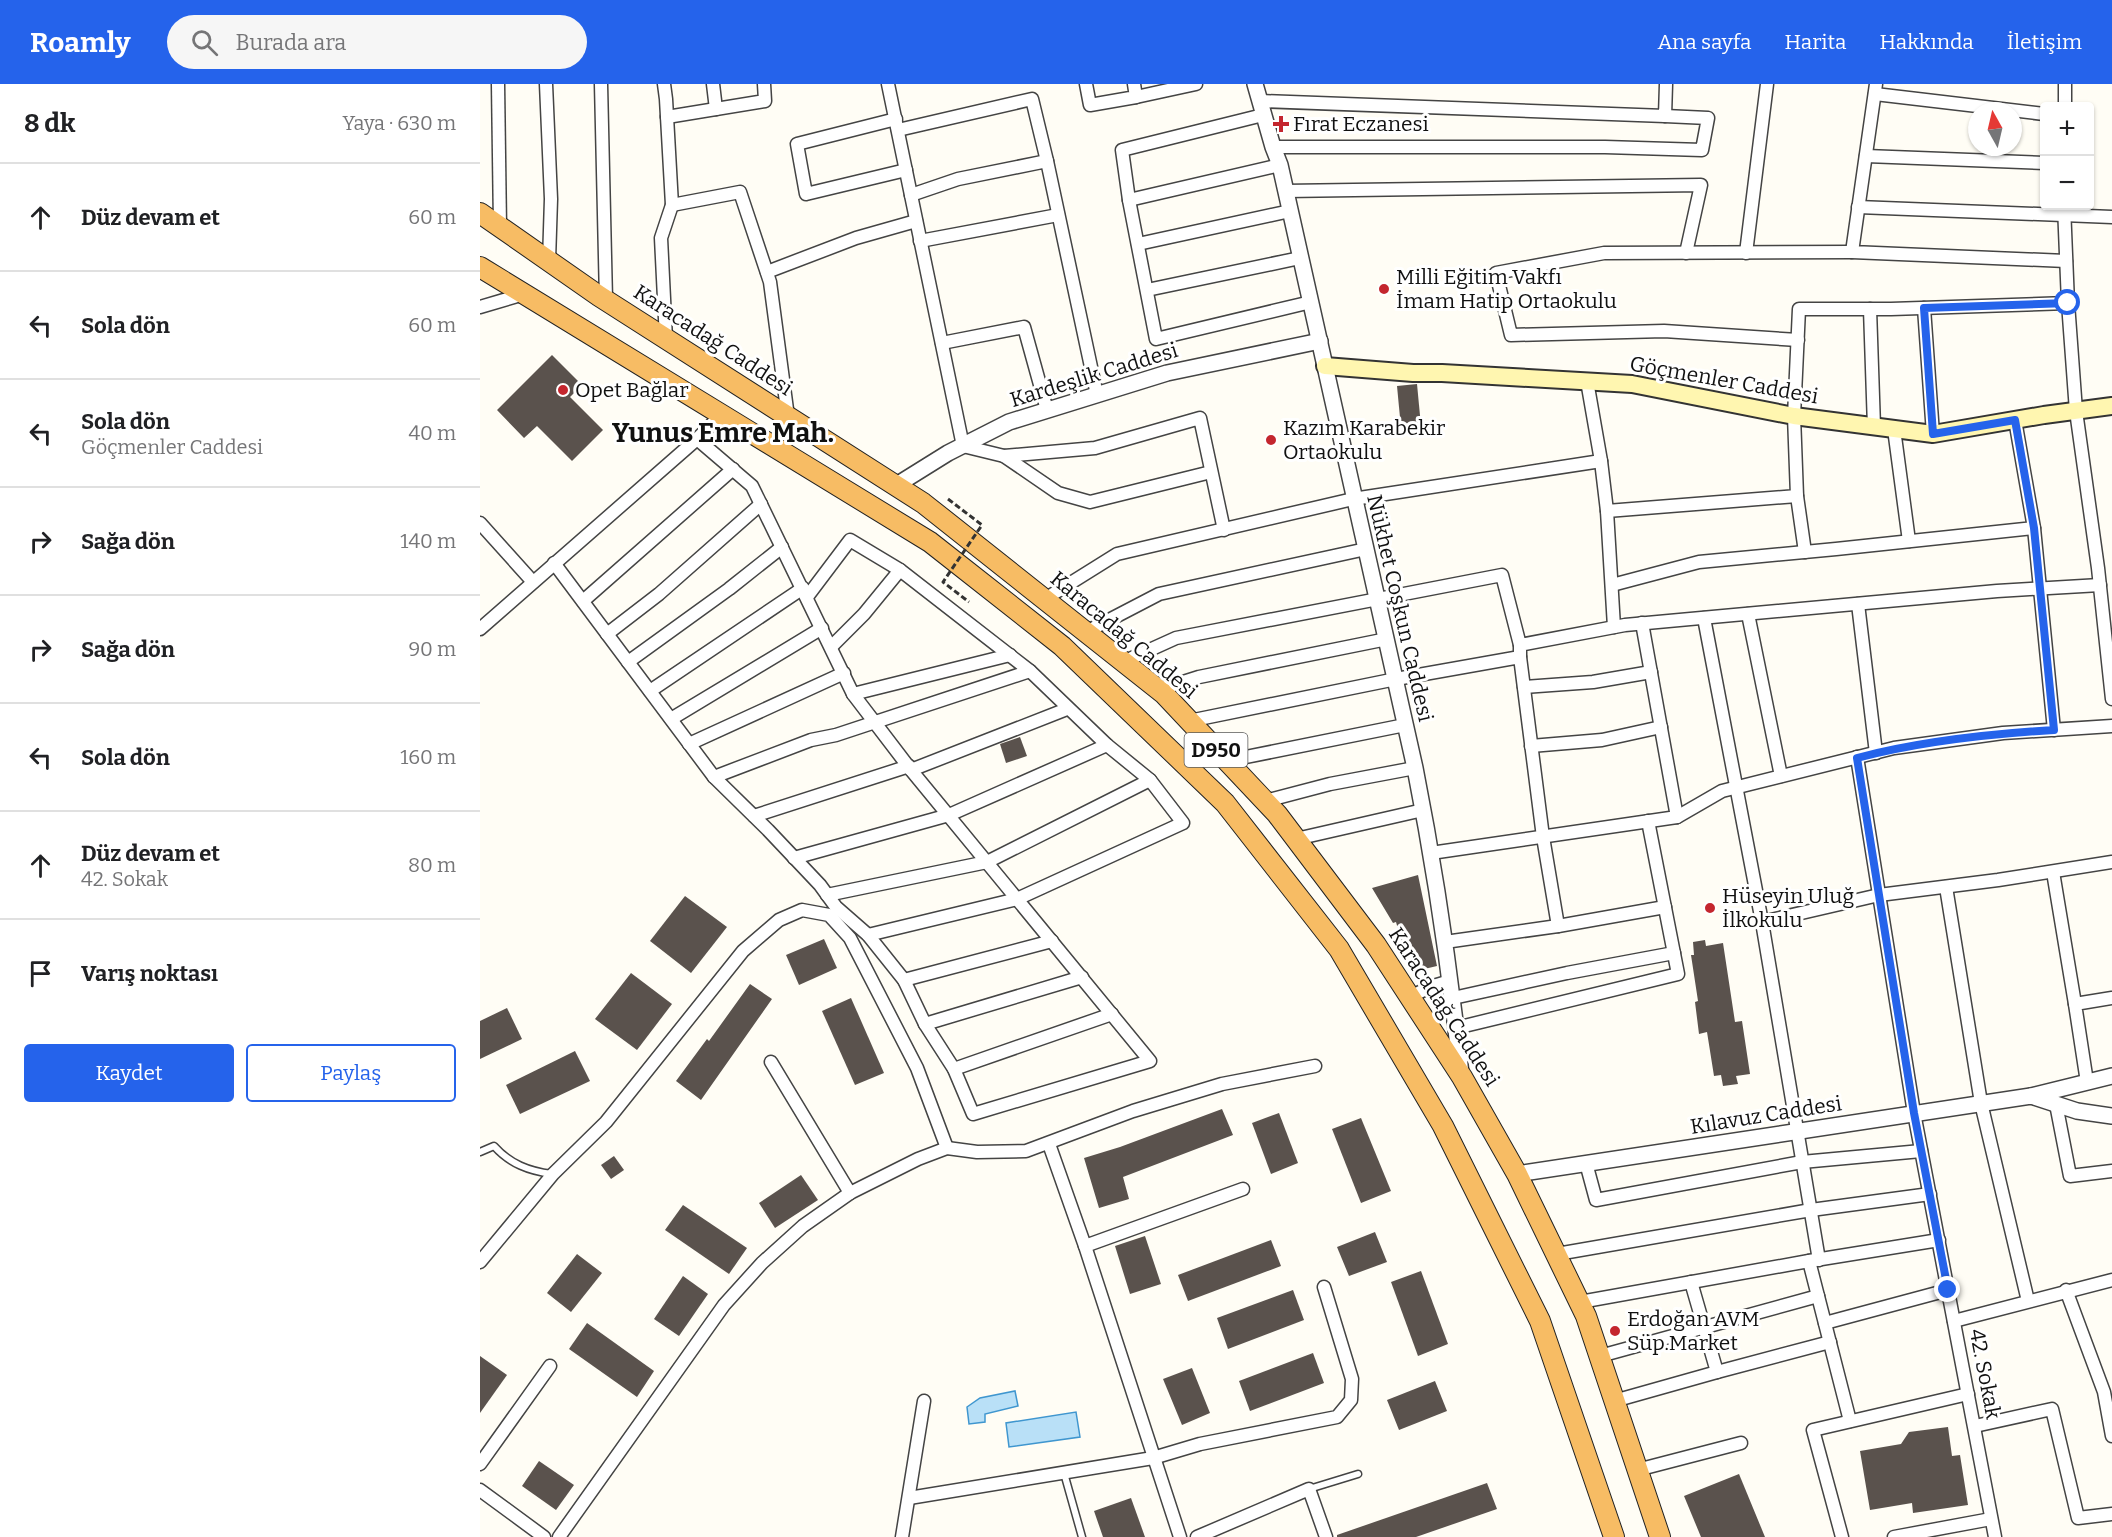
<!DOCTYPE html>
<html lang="tr">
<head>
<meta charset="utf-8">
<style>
	:root { --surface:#fff; --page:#f6f6f6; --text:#202124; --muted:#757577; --line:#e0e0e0; --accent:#2563eb }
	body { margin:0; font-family:Bitter,serif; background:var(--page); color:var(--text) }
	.controls { position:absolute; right:18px; top:18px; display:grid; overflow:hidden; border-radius:6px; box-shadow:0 2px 4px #0004 }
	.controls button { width:54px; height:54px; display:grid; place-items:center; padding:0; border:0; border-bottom:2px solid var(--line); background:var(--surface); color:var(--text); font:30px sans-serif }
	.compass { position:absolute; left:1488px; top:18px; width:54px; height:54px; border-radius:50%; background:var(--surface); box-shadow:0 2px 4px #0004; rotate:352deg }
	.stop { position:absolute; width:18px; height:18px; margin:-14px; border:4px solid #2563eb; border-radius:50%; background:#fff }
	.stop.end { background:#2563eb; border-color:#fff; box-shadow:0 2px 6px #0008 }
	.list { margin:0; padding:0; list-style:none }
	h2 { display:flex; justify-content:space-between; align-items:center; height:78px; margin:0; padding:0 24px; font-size:26px }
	h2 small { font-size:20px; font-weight:400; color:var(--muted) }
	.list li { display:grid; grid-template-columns:39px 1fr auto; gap:18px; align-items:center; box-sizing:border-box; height:108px; padding:0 24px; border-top:2px solid var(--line) }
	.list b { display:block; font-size:22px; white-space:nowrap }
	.list p { margin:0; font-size:20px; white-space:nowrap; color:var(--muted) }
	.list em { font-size:20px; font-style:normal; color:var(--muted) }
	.actions { display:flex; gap:12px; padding:18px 24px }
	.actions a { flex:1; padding:14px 0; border:2px solid var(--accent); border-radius:6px; text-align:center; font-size:21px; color:var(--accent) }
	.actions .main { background:var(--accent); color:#fff }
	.icon { flex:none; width:33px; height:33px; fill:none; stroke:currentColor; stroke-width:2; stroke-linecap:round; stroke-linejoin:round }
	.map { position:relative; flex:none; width:1632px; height:1453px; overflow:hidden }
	header { display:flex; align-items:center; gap:36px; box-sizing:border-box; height:84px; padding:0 30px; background:var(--accent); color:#fff }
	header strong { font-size:28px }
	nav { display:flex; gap:33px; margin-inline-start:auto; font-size:21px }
	.search { width:420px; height:54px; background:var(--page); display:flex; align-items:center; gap:15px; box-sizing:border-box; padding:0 21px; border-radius:33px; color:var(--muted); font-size:22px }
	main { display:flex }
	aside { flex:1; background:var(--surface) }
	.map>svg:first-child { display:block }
	.water { fill:#b9e0f7; stroke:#3f96cf; stroke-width:1.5 }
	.building { fill:#5a524d }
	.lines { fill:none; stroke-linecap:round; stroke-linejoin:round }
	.service-casing { stroke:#444; stroke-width:9 }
	.minor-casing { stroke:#444; stroke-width:15 }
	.tertiary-casing { stroke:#444; stroke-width:18 }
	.secondary-casing { stroke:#333; stroke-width:20 }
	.trunk-casing { stroke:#222; stroke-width:22 }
	.service { stroke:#fff; stroke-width:6 }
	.minor { stroke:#fff; stroke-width:12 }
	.tertiary { stroke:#fff; stroke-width:15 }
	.secondary { stroke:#fff6b0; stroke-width:16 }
	.trunk { stroke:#f7bc64; stroke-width:20 }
	.path-bridge { stroke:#333; stroke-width:3; stroke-dasharray:6 3; stroke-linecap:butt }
	.route { stroke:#2563eb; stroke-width:8 }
	.poi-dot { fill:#c4262e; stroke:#fff; stroke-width:2 }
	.labels { text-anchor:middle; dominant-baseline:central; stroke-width:6; stroke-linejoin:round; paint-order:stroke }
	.shield { fill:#fff; stroke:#585858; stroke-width:1.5 }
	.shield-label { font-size:20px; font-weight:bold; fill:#111 }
	.poi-label { font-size:21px; fill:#111; stroke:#fff; text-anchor:start }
	.street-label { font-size:21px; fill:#111; stroke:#fff }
	.district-label { font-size:27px; font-weight:bold; fill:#111; stroke:#fff }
</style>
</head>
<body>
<header>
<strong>Roamly</strong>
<div class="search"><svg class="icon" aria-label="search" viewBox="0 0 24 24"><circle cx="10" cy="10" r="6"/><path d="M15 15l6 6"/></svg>Burada ara</div>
<nav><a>Ana sayfa</a><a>Harita</a><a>Hakkında</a><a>İletişim</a></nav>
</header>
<main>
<aside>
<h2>8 dk<small>Yaya · 630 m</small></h2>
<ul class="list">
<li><svg class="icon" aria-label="ahead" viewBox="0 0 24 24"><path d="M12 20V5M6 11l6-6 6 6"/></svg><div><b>Düz devam et</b></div><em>60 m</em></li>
<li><svg class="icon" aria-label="left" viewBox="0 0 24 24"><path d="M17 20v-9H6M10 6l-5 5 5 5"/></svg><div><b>Sola dön</b></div><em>60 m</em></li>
<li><svg class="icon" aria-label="left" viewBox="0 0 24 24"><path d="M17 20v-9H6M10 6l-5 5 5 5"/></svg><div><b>Sola dön</b><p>Göçmenler Caddesi</p></div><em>40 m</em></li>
<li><svg class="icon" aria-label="right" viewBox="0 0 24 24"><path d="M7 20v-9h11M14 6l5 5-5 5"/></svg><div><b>Sağa dön</b></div><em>140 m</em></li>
<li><svg class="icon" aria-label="right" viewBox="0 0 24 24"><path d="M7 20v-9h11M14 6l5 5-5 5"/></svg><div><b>Sağa dön</b></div><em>90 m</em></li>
<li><svg class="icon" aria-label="left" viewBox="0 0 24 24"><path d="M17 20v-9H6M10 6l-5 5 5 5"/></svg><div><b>Sola dön</b></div><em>160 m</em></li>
<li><svg class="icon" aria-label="ahead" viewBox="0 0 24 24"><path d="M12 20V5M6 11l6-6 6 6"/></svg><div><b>Düz devam et</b><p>42. Sokak</p></div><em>80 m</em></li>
<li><svg class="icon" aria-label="arrive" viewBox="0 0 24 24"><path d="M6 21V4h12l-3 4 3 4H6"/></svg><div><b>Varış noktası</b></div></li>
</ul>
<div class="actions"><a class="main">Kaydet</a><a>Paylaş</a></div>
</aside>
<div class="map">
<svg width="1632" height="1453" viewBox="0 0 1632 1453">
	<rect width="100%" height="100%" fill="#fffdf5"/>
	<g class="water">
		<polygon points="535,1307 538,1322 505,1330 505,1338 489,1340 487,1323 500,1314"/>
		<polygon points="596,1328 600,1353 529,1363 526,1339"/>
	</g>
	<g class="building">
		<polygon points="72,271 102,301 90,313 123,346 92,377 57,342 44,354 17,326"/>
		<polygon points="937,300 941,342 921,344 917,302"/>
		<polygon points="540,653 547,672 526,679 520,660"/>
		<polygon points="938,791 957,882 940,886 937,876 934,877 932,871 929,872 927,862 923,863 916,838 913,839 892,804"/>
		<polygon points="205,812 247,843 211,889 170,857"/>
		<polygon points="344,855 357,884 319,901 306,871"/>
		<polygon points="1225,856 1226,862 1243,859 1255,938 1262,937 1270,990 1256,992 1258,1000 1243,1002 1241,991 1234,992 1227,948 1219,950 1215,918 1218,917 1211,871 1214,871 1213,858"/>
		<polygon points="151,889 192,920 157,966 115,935"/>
		<polygon points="270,900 292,915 221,1016 196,997 227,955 229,957"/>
		<polygon points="371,914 404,989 375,1001 342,927"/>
		<polygon points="27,924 42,955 0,975 0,937"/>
		<polygon points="95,967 110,997 40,1030 26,1001"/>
		<polygon points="742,1025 753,1051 643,1093 649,1115 619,1124 604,1074 640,1063"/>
		<polygon points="799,1029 818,1079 791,1090 772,1039"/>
		<polygon points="881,1034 911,1107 881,1119 852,1045"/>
		<polygon points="134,1072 144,1086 131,1095 121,1081"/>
		<polygon points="321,1091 338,1116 295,1144 279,1119"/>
		<polygon points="203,1121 267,1164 249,1190 185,1146"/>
		<polygon points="895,1148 907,1178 869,1192 857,1163"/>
		<polygon points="665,1152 681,1200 650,1210 635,1162"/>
		<polygon points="791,1156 801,1182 708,1217 698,1191"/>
		<polygon points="97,1170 122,1189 91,1228 67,1209"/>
		<polygon points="941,1187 968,1260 938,1272 911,1198"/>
		<polygon points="203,1192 228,1210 199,1252 174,1235"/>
		<polygon points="813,1206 824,1236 748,1265 737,1234"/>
		<polygon points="107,1239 174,1287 157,1313 89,1265"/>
		<polygon points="833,1269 844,1299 770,1327 759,1297"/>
		<polygon points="0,1272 27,1291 0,1329"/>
		<polygon points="712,1284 730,1329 702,1341 683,1295"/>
		<polygon points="955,1297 967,1327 919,1346 907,1316"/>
		<polygon points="1468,1343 1472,1372 1480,1371 1488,1421 1433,1429 1432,1419 1390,1426 1380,1367 1421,1360 1429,1348"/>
		<polygon points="59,1377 94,1401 76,1426 42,1402"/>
		<polygon points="1259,1390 1285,1453 1221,1453 1204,1412"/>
		<polygon points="1007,1399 1017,1425 936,1453 857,1453 857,1451"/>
		<polygon points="651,1414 665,1453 623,1453 614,1427"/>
	</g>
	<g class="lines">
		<defs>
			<g id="service">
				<path d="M0,1068L14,1062C30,1080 49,1087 72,1090"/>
				<polyline points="584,1389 602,1453"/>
				<polyline points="829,1405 878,1390"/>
			</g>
			<g id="minor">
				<polyline points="18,0 20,143"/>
				<polyline points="66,0 71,115 69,177"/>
				<polyline points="121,0 126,216"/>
				<polyline points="184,0 186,15 192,121 181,154 186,255"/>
				<polyline points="233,0 236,25"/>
				<polyline points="408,0 483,362 524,372 615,364 720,334 744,446"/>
				<polyline points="606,0 610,21 656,13 654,0"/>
				<polyline points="1396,0 1372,168 1586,177"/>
				<polyline points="1395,10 1564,30"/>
				<polyline points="656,13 716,0"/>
				<polyline points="780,17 1185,32 1186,0"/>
				<polyline points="1585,22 1585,0"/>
				<polyline points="783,31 642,66 649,116 676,255 831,218"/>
				<polyline points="187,33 285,17 284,0"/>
				<polyline points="416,35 317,60 326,110 426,86"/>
				<polyline points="418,46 552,15 567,77"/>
				<polyline points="793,63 1125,63 1222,66 1228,34 1185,32"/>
				<polyline points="1386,72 1564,79"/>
				<polyline points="805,107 1221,101 1206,169"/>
				<polyline points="431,111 478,95 567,77 617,311"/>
				<polyline points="649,116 800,81"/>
				<polyline points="192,121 260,108 290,198 308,333"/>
				<polyline points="1378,123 1632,133"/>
				<polyline points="440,157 578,131"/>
				<polyline points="658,160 810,127"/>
				<polyline points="1266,169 1287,0"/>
				<polyline points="287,188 376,154 436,137"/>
				<polyline points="667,206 820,174"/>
				<polyline points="1588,219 1596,327 1618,484 1632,615"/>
				<polyline points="0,223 44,210"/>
				<polyline points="1444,224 1453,350"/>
				<polyline points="1390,225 1394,343"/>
				<polyline points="1318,256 1184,247 1031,251 1016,189 1124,169 1372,168"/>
				<polyline points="462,259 544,243 567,326"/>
				<polyline points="1414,345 1429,457"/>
				<polyline points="524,372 578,409 610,418 731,388"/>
				<polyline points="1121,377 1127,427 1317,412 1314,332 1319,225 1411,225 1588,219 1584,122"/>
				<polyline points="1317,412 1325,468"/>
				<polyline points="1127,427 1134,543"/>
				<polyline points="0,439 53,498"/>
				<polyline points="1554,444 1574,646"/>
				<polyline points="74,479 234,693 288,746 340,801 356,823 388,851 424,896 445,940 474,985 493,1030 670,977 431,686 373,610 272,402 217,355"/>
				<polyline points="1132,501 1219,478 1356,465 1554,444 1535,336"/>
				<polyline points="327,513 370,456 420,486 550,587 627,661 670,696 703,739 537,815 388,851"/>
				<polyline points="565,515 637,470 873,415 1121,377 1107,297"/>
				<polyline points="103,517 253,385"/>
				<polyline points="1378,520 1396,669"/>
				<polyline points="1268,530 1301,692"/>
				<polyline points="1224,534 1282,838 1399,811 1518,796 1632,778"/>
				<polyline points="1162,539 1197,733"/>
				<polyline points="0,545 217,355 241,331"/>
				<polyline points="606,548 679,510 886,465"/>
				<polyline points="127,550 179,510 281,420"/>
				<polyline points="351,563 384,530 420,486"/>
				<polyline points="1040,573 1040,561 1145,541 1517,507 1620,501"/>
				<polyline points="148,578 249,505 302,463"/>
				<polyline points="643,578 696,554 1022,491 1040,561"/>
				<polyline points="1044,603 1113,598 1171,588"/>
				<polyline points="678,606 719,593 907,555"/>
				<polyline points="170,607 323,504"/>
				<polyline points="373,610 530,571"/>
				<polyline points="191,635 342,544"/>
				<polyline points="709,637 916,595 1040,573 1063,753 1078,842"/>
				<polyline points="209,660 364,589"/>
				<polyline points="1051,662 1122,656 1181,643"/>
				<polyline points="1377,673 1434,1029 1515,1453"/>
				<polyline points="746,677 925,641"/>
				<polyline points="431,686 587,625"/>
				<polyline points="234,693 331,656 356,651 550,587"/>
				<polyline points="785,717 850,700 935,684"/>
				<polyline points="274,732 429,682"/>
				<polyline points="816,755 943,726"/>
				<polyline points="951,769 1197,733 1242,707 1414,664 1523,649 1632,642"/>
				<polyline points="314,774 469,731 627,661"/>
				<polyline points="1573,788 1595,920"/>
				<polyline points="1466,803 1501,1019 1548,1217"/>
				<polyline points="347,811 507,778 670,696"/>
				<polyline points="1282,838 1339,1176"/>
				<polyline points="965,858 1078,842 1185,823"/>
				<polyline points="424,896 572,857"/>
				<polyline points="930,913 950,903 970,897"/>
				<polyline points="973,914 1087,889 1194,869"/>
				<polyline points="445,940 602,893"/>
				<polyline points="976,944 1198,890 1168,737"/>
				<polyline points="291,978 370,1109"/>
				<polyline points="474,985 632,930"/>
				<polyline points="1607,998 1595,920 1632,914"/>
				<polyline points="1576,1020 1590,1092 1632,1087"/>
				<polyline points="569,1060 605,1162 700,1453"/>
				<polyline points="1106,1079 1116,1116 1322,1078 1441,1067"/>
				<polyline points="605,1162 763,1105"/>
				<polyline points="1077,1170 1331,1126 1450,1110"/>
				<polyline points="0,1178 73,1090 126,1038 263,867 299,836 322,826 349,831 370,854 437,984 467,1064"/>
				<polyline points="1586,1206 1624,1308 1632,1352"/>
				<polyline points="1100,1218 1329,1177"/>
				<polyline points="1474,1237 1632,1196"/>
				<polyline points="1345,1239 1468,1206"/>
				<polyline points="1120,1272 1338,1212"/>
				<polyline points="1237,1288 1350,1258"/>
				<polyline points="1134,1317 1237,1288 1211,1198"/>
				<polyline points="1370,1337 1329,1177 1459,1156"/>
				<polyline points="1495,1342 1572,1325 1598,1434 1632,1430"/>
				<polyline points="0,1380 70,1282"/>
				<polyline points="1157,1386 1261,1359"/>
				<polyline points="0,1406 64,1453"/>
				<polyline points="429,1414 673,1374 720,1360 857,1333 871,1316 872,1295 844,1203"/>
				<polyline points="79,1453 244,1221 282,1179 323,1142 370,1109 438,1075 467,1064 497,1068 546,1067 653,1027 742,1000 835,982"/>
				<polyline points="422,1453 444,1317"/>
				<polyline points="717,1453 829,1405 846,1453"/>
				<polyline points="1362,1453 1333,1346 1488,1310"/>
				<polyline points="1414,1453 1511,1435"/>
			</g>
			<g id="tertiary">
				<path d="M775,0L793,63L800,81L935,684C955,785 970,887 981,990"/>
				<polyline points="415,402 468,369 529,338 687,289 840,257"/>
				<polyline points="1551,1012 1632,992"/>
				<polyline points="1037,1090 1551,1012 1597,1027 1632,1032"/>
			</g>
			<polyline id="secondary" points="845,282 933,289 962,289 1152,300 1314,332 1453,350 1564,331 1632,322"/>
			<g id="trunk">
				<polyline points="0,129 119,212 443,419 684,610 797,730 896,861 982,993 1037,1090 1106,1232 1180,1453"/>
				<polyline points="0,183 450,458 582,562 745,719 859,865 963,1042 1060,1237 1134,1453"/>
			</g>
		</defs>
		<use href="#service" class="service-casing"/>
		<use href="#minor" class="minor-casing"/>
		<use href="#tertiary" class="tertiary-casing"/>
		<use href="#secondary" class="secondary-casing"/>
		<use href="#trunk" class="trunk-casing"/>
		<use href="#service" class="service"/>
		<use href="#minor" class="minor"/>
		<use href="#tertiary" class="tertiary"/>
		<use href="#secondary" class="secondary"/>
		<use href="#trunk" class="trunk"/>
		<polyline class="path-bridge" points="468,415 502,441 463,498 489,518"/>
	</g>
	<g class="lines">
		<path class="route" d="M1468,1206L1434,1029L1377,674C1441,657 1508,650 1574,646L1554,444L1535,336L1453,350L1444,224L1588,219"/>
	</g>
	<g class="poi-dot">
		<path d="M798 31h6v6h6v6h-6v6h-6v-6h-6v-6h6z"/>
		<circle cx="904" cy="205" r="6"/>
		<circle cx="83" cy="306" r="6"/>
		<circle cx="791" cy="356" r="6"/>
		<circle cx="1230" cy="824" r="6"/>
		<circle cx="1135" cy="1247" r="6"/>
	</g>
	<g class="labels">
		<rect class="shield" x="704.5" y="649" width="63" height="34" rx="4.5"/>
		<g class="shield-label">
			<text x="736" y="666">D950</text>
		</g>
		<g class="poi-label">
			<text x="813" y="40">Fırat Eczanesi</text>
			<text x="916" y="193">Milli Eğitim Vakfı<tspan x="916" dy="24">İmam Hatip Ortaokulu</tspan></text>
			<text x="95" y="306">Opet Bağlar</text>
			<text x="803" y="344">Kazım Karabekir<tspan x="803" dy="24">Ortaokulu</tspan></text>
			<text x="1242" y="812">Hüseyin Uluğ<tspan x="1242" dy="24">İlkokulu</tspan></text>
			<text x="1147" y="1235">Erdoğan AVM<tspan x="1147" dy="24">Süp.Market</tspan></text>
		</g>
		<g class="street-label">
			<text transform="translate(233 256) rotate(33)">Karacadağ Caddesi</text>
			<text transform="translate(614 291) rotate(-17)">Kardeşlik Caddesi</text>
			<text transform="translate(1244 296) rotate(10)">Göçmenler Caddesi</text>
			<text transform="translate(920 524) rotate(77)">Nükhet Coşkun Caddesi</text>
			<text transform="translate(644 551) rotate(40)">Karacadağ Caddesi</text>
			<text transform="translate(964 923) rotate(57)">Karacadağ Caddesi</text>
			<text transform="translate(1286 1031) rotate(-9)">Kılavuz Caddesi</text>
			<text transform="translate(1505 1290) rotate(79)">42. Sokak</text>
		</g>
		<g class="district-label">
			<text x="243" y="349">Yunus Emre Mah.</text>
		</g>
	</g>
</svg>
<div class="controls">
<button>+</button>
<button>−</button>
</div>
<svg class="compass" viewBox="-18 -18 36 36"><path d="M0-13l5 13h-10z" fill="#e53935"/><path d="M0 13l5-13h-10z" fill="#757577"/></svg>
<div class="stop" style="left:1588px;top:219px"></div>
<div class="stop end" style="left:1468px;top:1206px"></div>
</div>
</main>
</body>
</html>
